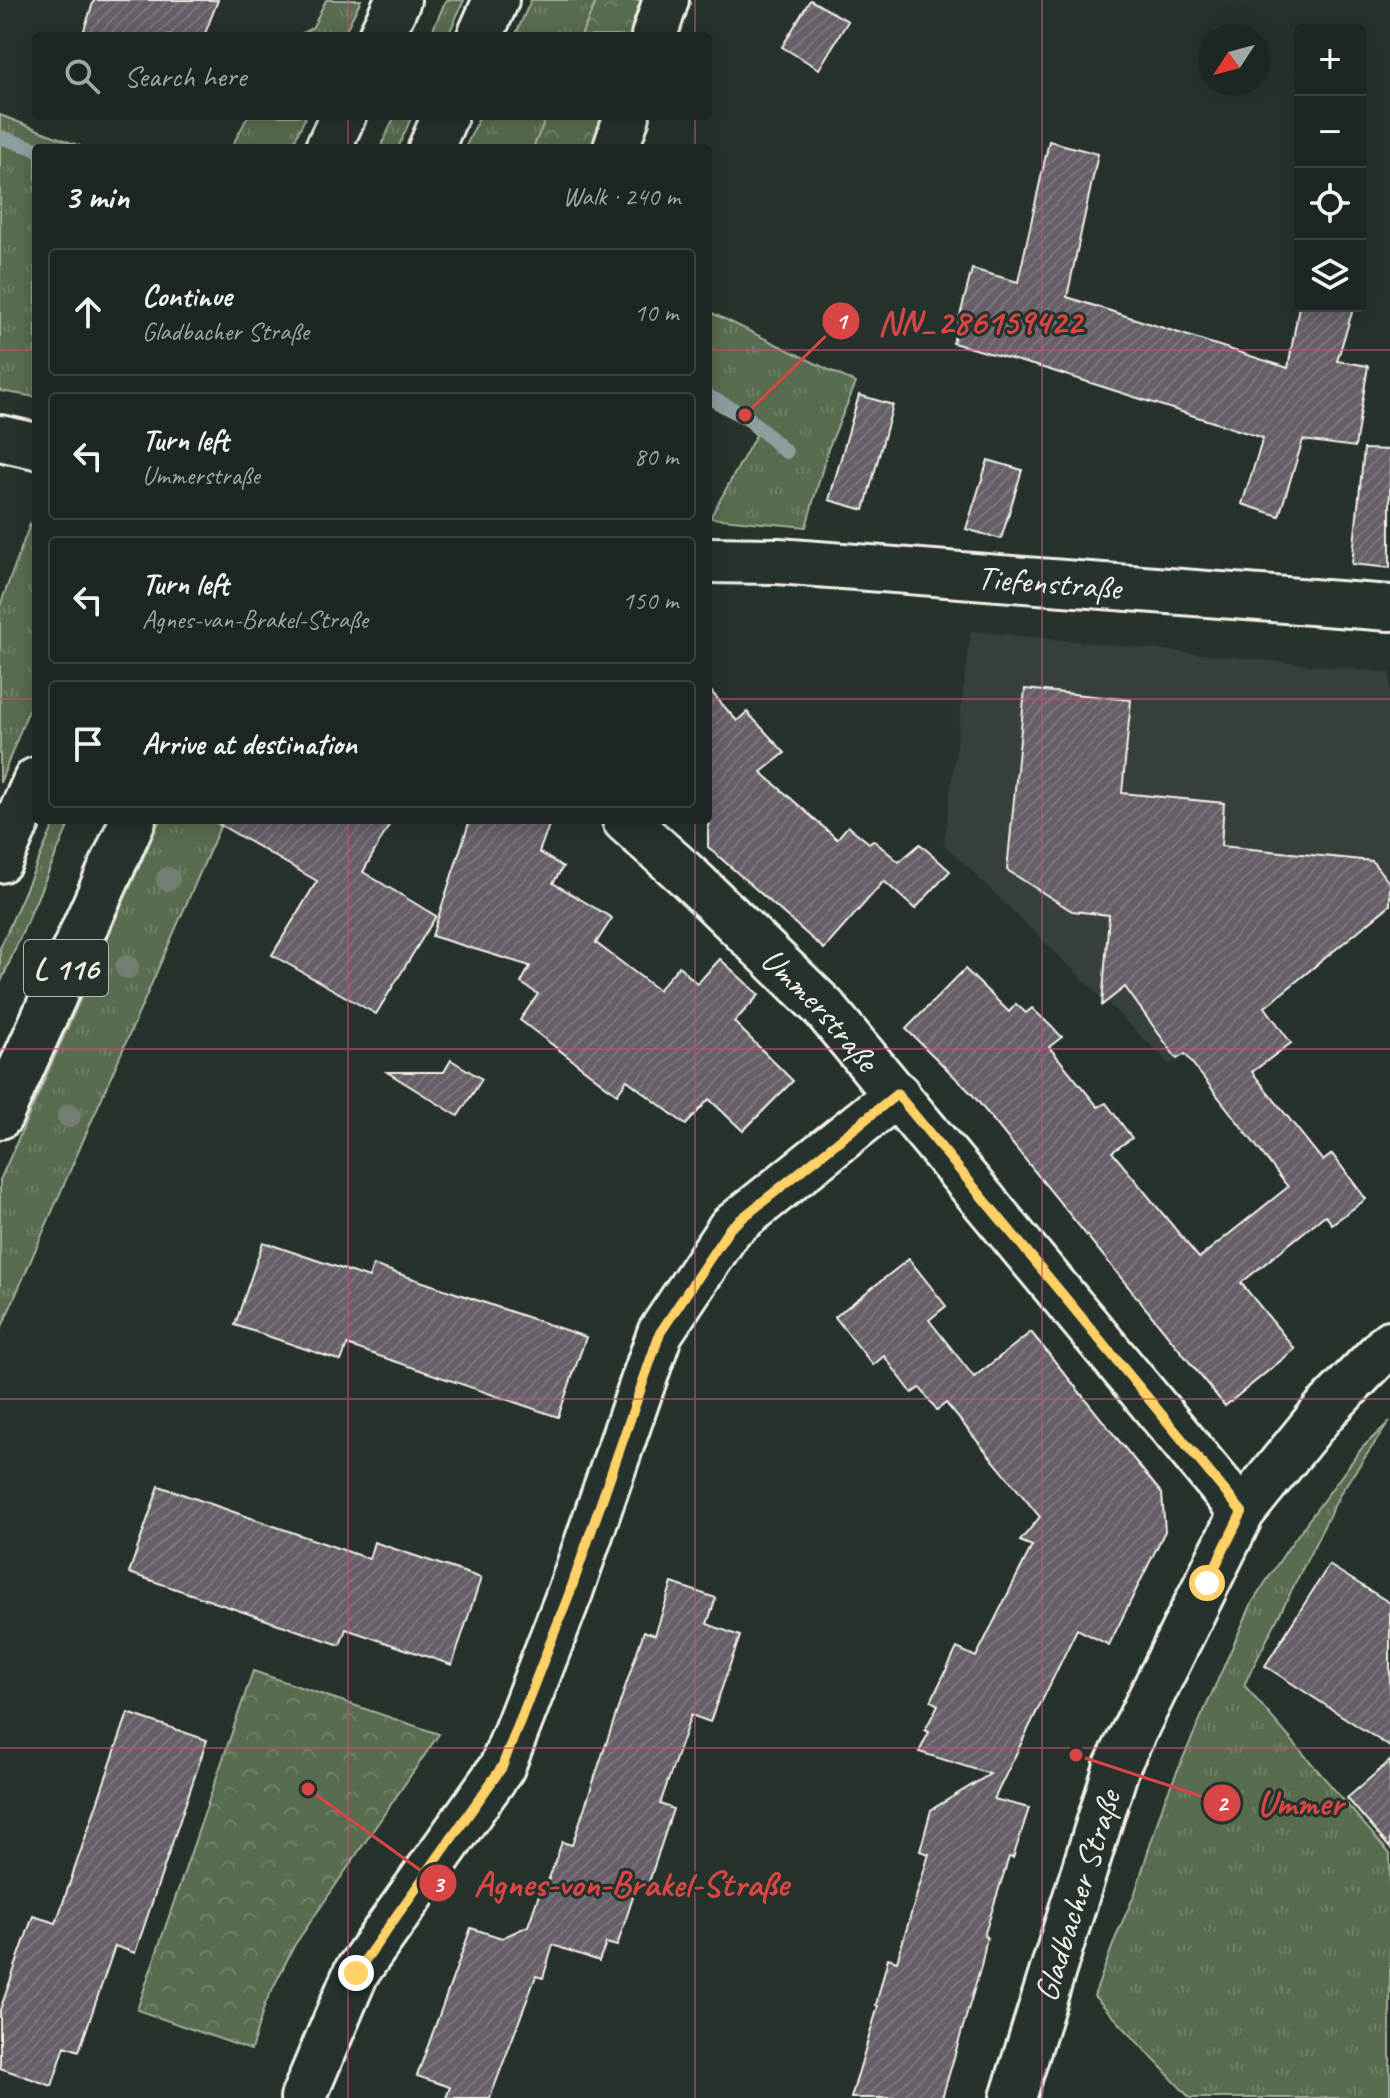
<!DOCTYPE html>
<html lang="en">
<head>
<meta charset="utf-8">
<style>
	:root { --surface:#1c2622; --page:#252e2a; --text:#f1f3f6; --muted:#a0a5a5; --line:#3a4340 }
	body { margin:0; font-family:Caveat,sans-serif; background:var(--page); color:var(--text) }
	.controls { position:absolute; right:24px; top:24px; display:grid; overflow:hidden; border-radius:8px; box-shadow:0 4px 20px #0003 }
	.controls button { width:72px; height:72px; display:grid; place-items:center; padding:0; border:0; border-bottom:2px solid var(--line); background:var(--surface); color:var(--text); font:40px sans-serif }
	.compass { position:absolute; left:1198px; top:24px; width:72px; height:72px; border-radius:50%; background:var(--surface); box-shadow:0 4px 20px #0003; rotate:234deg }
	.stop { position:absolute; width:24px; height:24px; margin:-18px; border:6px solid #ffd166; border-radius:50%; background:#fff }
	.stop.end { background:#ffd166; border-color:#fff; box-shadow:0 2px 8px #0008 }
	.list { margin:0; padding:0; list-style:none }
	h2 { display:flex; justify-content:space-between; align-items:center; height:104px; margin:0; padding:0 32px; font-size:34px }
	h2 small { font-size:26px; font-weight:400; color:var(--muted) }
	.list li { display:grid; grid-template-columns:52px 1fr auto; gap:24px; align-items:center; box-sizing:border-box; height:128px; margin:0 16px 16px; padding:0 16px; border:2px solid var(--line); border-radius:8px }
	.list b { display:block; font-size:30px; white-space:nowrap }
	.list p { margin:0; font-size:26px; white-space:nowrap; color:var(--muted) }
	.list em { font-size:26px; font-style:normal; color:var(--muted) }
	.icon { flex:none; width:44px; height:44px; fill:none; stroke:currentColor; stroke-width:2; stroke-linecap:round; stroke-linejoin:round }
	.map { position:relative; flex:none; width:1390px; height:2098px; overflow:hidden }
	.search { position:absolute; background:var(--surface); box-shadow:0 4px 20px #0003; left:32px; top:32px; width:680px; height:88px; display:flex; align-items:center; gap:20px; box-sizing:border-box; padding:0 28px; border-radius:8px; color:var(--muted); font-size:30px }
	.panel { position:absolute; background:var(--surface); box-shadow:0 4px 20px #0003; left:32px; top:144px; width:680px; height:680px; border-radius:8px }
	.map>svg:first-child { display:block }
	.built { fill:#39403e }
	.grass { fill:url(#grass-tufts); stroke:#a6ae9c; stroke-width:2 }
	.forest { fill:url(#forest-crowns); stroke:#a6ae9c; stroke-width:2 }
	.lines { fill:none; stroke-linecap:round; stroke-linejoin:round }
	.stream { stroke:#8c9f9e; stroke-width:14 }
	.building { fill:url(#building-hatch); stroke:#f4f1e8; stroke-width:2 }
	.street-casing { stroke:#f4f1e8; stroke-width:50 }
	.secondary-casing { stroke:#f4f1e8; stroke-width:50 }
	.primary-casing { stroke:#f4f1e8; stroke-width:50 }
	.street { stroke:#26332d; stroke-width:44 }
	.secondary { stroke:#26332d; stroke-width:44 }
	.primary { stroke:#26332d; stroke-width:44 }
	.tree { fill:#757e72 }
	.route { stroke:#ffd166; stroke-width:10 }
	.grid { fill:none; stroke:#ce4e7e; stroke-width:2; stroke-opacity:0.55 }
	.labels { text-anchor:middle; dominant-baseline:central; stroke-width:6; stroke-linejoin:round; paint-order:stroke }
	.shield { fill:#26332d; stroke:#b6b8b0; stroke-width:2 }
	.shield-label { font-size:32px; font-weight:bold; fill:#f4f1e8 }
	.street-label { font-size:34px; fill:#f4f1e8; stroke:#26332d }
	.leader { fill:none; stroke:#da4645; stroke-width:3 }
	.callout-dot { fill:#da4645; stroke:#26332d; stroke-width:3 }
	.mark-label { font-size:24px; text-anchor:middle; font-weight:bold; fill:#fff }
	.callout-label { font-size:36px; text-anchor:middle; font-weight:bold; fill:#da4645; stroke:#26332d; stroke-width:6; stroke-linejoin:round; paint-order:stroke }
</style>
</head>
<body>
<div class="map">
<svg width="1390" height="2098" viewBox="0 0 1390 2098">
	<defs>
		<pattern id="grass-tufts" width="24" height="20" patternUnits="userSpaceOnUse" patternTransform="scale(2)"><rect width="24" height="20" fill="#586c50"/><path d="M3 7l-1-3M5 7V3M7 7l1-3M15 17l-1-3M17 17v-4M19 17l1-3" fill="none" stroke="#718169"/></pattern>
		<pattern id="forest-crowns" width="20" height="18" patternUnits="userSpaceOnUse" patternTransform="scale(2)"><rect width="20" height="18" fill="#586c50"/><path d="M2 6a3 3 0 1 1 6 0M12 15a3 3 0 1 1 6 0" fill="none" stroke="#718169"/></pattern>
		<pattern id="building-hatch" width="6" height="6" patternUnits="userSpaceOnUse" patternTransform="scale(2)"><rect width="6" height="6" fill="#665e67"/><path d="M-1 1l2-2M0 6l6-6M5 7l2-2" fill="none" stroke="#7c767d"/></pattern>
	</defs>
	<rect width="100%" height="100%" fill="#26332d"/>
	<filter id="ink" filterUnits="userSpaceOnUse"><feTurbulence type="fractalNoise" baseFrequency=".0125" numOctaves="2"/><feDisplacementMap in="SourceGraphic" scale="16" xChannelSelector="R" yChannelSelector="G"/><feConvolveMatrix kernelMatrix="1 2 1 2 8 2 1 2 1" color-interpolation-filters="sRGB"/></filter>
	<g filter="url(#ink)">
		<polygon class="built" points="971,631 1390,673 1390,907 1266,1007 1170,1064 944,844"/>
		<g class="grass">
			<polygon points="326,0 361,0 343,36 297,36 313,27"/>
			<polygon points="446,0 464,0 448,36 430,36"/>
			<polygon points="531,0 597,0 581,36 515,36"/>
			<polygon points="0,115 85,148 36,148 36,397 0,391"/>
			<polygon points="248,116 306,116 291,148 231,148"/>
			<polygon points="395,116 412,116 398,148 380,148"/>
			<polygon points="480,116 547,116 533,148 465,148"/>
			<polygon points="708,311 856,383 828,449 806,527 710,518 756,435 747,426 708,404"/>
			<polygon points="30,524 36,535 36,691 0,783 0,606"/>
			<polygon points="56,820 71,820 0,984 0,948"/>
			<polygon points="160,820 223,820 0,1331 0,1180"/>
			<polygon points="1390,1421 1341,1492 1244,1685 1390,1854 1390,2098 1190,2098 1094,1996 1117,1934 1134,1896 1164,1801 1252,1603 1288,1548 1362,1448"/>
		</g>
		<g class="forest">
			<polygon points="597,0 655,0 642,36 581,36"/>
			<polygon points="547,116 614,116 602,148 533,148"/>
			<polygon points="253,1671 439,1734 294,1946 265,2004 251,2050 137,2010"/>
		</g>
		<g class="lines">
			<g class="stream">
				<polyline points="0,137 36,149"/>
				<polyline points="708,396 745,415 786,452"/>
			</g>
		</g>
		<g class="building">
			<polygon points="94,0 218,0 204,36 82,36"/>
			<polygon points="810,0 848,21 819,69 782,47"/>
			<polygon points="1049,141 1098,154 1067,297 1288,368 1299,306 1354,306 1337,361 1368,366 1355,447 1303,440 1279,516 1242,504 1263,438 1047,369 953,343 972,269 1018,282"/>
			<polygon points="859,395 893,405 864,510 829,500"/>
			<polygon points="1364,449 1390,450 1390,568 1352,564"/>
			<polygon points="988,460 1022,470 1001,539 966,529"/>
			<polygon points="708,688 737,721 747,712 785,753 761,772 837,839 848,826 869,843 873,840 899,862 920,844 950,871 915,909 884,881 824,949 708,847"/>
			<polygon points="1025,689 1131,700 1122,793 1224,803 1221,846 1372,861 1390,884 1390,905 1265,1007 1291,1043 1252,1072 1323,1161 1332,1154 1366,1199 1332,1224 1325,1215 1241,1283 1295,1349 1225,1406 972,1094 906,1029 965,969 1009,1012 1016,1004 1026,1013 1032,1008 1062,1037 1049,1047 1098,1107 1106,1103 1132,1138 1112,1152 1199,1258 1288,1187 1185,1054 1177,1059 1125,987 1102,1005 1109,915 1072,911 1007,870"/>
			<polygon points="212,820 392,820 363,872 436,916 376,1014 272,955 317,881"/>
			<polygon points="470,820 551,820 539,852 563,867 553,883 612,918 596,943 658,990 679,966 697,984 720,959 759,995 734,1022 793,1081 743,1131 709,1099 686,1125 627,1080 617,1094 520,1020 538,994 521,983 530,966 432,936"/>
			<polygon points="451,1060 482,1079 458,1116 387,1072 444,1072"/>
			<polygon points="263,1242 369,1278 373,1265 586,1337 558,1417 347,1345 341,1361 235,1325"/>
			<polygon points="909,1259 946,1306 929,1320 974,1377 1031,1332 1162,1494 1165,1531 1109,1645 1077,1629 994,1799 1029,1808 1013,1858 1009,1857 984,1936 987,1937 981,1966 942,2098 851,2098 878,2006 876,2005 888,1958 897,1961 929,1854 920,1851 931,1810 990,1774 919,1752 929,1732 925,1730 938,1705 931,1701 957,1648 976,1657 1032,1546 1020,1541 1040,1517 946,1403 937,1410 920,1388 912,1393 884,1356 873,1365 835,1317"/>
			<polygon points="159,1486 369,1559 374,1542 481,1578 452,1665 346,1629 340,1645 129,1573"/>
			<polygon points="1329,1565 1390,1603 1390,1747 1265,1666"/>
			<polygon points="672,1583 716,1598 707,1624 740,1636 710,1722 691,1715 660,1804 673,1809 648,1885 638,1882 617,1946 606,1943 599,1961 553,1945 543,1978 536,1976 490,2098 446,2098 450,2087 417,2076 471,1928 502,1938 528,1926 542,1886 546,1887 562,1842 572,1845 644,1631 655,1635"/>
			<polygon points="128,1713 207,1740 135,1953 115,1946 79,2051 65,2046 52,2086 0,2068 0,2010 33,1916 56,1923"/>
			<polygon points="1390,1761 1390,1848 1347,1798"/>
		</g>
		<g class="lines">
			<defs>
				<g id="street">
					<polyline points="654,36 666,0"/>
					<polyline points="616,148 627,116"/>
					<polyline points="0,438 36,446"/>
					<path id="s1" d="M708,560L778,561L1390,608"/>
					<path id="s2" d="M625,820L692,880L824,1008L1242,1512"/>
					<polyline points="303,2098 356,1973 502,1767 570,1592 660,1333 730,1228 897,1094"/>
				</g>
				<g id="secondary">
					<path id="s3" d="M1013,2098L1117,1766L1242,1512L1325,1410L1390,1343"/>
				</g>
				<g id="primary">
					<polyline points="381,36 398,0"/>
					<polyline points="480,36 496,0"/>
					<polyline points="328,148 343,116"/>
					<polyline points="431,148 445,116"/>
					<polyline points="0,860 36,780"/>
					<polyline points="0,1116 133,820"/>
				</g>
			</defs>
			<use href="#street" class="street-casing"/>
			<use href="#secondary" class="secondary-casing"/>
			<use href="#primary" class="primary-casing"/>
			<use href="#street" class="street"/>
			<use href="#secondary" class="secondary"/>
			<use href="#primary" class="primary"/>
		</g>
		<g class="tree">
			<circle cx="168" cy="879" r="12"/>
			<circle cx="127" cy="967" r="12"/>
			<circle cx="69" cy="1116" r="12"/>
		</g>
	</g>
	<g class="lines" filter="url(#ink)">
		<polyline class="route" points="356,1973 502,1767 570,1592 660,1333 730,1228 897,1094 1242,1512 1207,1583"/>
	</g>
	<path class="grid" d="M348,0V36M695,0V36M1042,0V2098M348,116V148M695,116V148M0,350H36M708,350H1390M0,699H36M708,699H1390M348,820V2098M695,820V2098M0,1049H1390M0,1399H1390M0,1748H1390"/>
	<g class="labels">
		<rect class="shield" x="24" y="940" width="84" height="56" rx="6"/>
		<g class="shield-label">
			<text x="66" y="968">L 116</text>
		</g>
		<g class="street-label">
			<text stroke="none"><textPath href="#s1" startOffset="342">Tiefenstraße</textPath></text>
			<text stroke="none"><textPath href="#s2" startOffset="272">Ummerstraße</textPath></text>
			<text stroke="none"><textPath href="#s3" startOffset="212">Gladbacher Straße</textPath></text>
		</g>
	</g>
	<path class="leader" d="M745 415L841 321M1076 1755L1222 1803M308 1789L438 1883"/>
	<g class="callout-dot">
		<circle cx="745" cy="415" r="8"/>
		<circle cx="1076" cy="1755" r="8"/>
		<circle cx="308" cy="1789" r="8"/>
		<circle cx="841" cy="321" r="20"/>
		<circle cx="1222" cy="1803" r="20"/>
		<circle cx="438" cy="1883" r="20"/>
	</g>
	<g class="mark-label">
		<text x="841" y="329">1</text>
		<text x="1222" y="1811">2</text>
		<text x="438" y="1892">3</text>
	</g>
	<g class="callout-label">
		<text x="980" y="334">NN_286159422</text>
		<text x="1300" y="1815">Ummer</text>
		<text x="631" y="1896">Agnes-von-Brakel-Straße</text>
	</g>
</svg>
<div class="controls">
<button>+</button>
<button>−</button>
<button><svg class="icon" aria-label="locate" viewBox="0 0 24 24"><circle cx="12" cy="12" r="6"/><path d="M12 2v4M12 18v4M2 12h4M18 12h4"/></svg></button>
<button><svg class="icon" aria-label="layers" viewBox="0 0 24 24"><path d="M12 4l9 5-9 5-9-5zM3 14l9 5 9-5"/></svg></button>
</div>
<svg class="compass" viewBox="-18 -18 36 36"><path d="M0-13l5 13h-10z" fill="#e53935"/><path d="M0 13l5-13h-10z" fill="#a0a5a5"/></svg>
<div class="stop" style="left:1207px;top:1583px"></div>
<div class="stop end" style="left:356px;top:1973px"></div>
<div class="search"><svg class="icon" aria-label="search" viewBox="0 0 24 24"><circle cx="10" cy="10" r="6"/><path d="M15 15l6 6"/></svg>Search here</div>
<section class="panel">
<h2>3 min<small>Walk · 240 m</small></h2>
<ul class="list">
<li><svg class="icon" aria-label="ahead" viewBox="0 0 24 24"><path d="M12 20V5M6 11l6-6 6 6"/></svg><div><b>Continue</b><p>Gladbacher Straße</p></div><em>10 m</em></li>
<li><svg class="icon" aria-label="left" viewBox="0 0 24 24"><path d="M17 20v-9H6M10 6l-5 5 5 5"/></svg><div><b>Turn left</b><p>Ummerstraße</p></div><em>80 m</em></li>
<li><svg class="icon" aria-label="left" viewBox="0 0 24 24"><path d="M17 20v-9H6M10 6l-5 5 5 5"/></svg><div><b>Turn left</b><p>Agnes-van-Brakel-Straße</p></div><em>150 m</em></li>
<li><svg class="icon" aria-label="arrive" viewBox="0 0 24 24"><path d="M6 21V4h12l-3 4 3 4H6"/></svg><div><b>Arrive at destination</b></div></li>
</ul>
</section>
</div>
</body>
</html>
